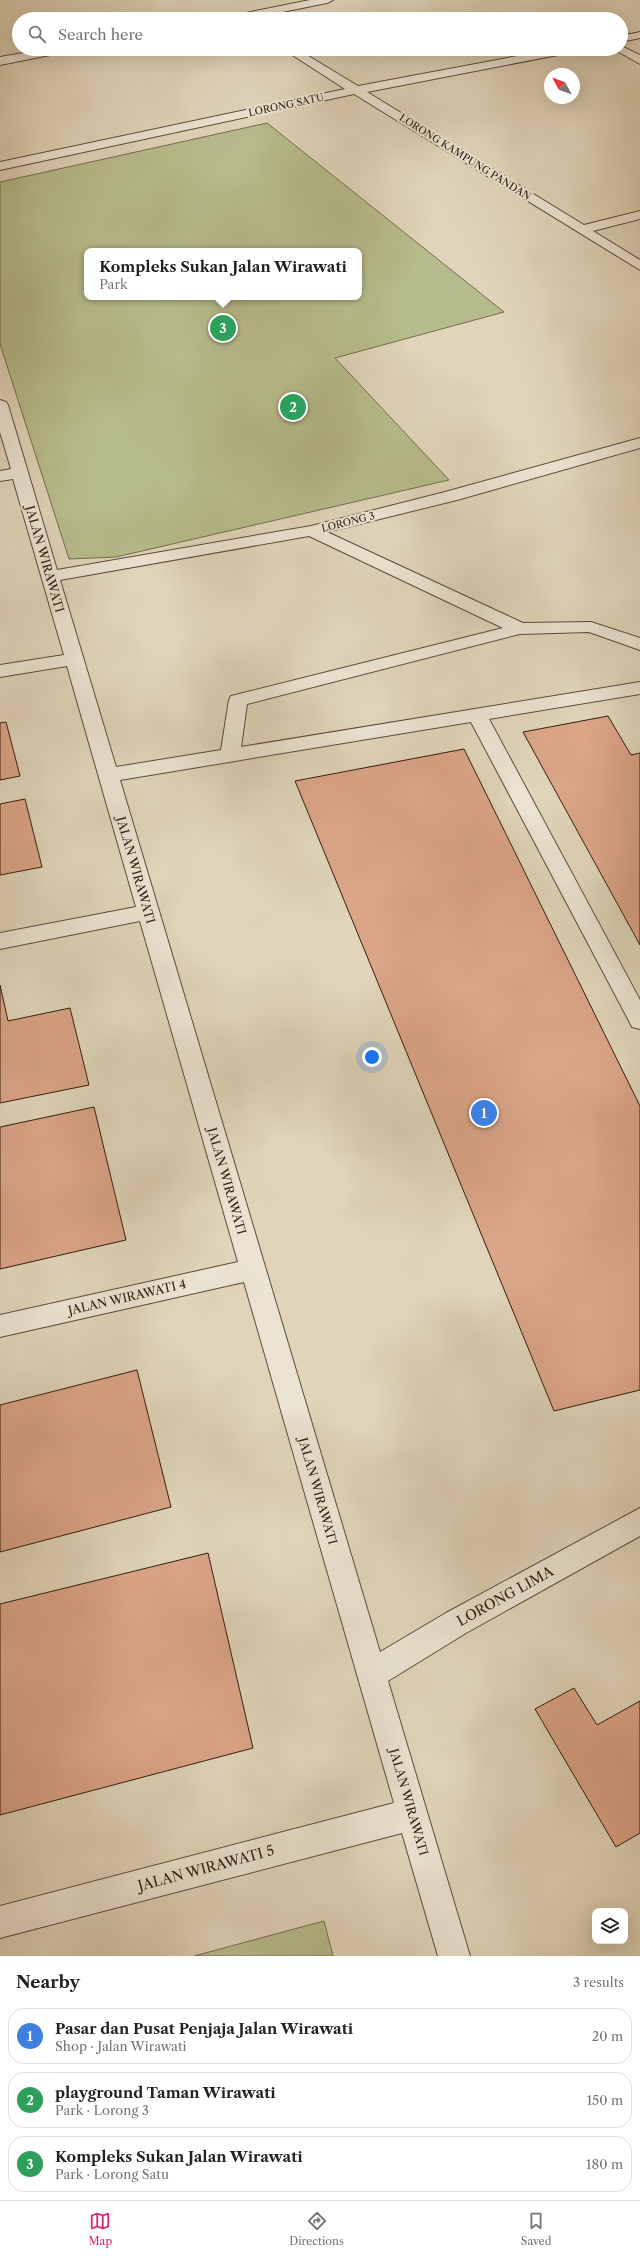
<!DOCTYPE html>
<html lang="en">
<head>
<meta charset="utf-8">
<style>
	:root { --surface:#fff; --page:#f2f2f2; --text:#222; --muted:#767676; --line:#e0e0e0; --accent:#db2777 }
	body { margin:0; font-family:"Libre Caslon Text",serif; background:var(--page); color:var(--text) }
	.controls { position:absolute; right:12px; bottom:12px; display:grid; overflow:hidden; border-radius:8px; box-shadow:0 4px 16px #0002 }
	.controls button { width:36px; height:36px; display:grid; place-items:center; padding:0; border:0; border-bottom:1px solid var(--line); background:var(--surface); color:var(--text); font:20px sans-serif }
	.compass { position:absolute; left:544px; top:68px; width:36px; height:36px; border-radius:50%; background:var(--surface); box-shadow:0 4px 16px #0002; rotate:311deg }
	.you { position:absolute; left:372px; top:1057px; width:14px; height:14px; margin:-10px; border:3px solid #fff; border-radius:50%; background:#1a73e8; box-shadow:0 0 0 6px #1a73e833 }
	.badge { display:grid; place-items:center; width:26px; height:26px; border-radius:50%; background:var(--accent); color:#fff; font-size:13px; font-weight:700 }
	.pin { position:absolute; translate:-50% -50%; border:2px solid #fff; box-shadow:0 1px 4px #0006 }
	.popup { position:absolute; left:84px; top:248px; width:278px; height:52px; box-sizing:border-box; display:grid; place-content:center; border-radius:8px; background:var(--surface); filter:drop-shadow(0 1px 3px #0005); font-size:13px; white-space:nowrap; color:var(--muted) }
	.popup b { font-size:15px; color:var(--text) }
	.popup::after { content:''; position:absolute; left:50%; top:100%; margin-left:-8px; border:8px solid transparent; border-top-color:var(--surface) }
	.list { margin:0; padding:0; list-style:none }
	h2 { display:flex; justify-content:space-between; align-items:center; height:52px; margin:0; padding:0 16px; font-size:17px }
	h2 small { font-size:13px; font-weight:400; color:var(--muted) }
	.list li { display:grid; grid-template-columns:26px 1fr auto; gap:12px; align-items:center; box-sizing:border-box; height:56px; margin:0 8px 8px; padding:0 8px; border:1px solid var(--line); border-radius:16px }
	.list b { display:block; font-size:15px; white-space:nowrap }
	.list p { margin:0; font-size:13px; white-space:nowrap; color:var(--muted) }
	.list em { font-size:13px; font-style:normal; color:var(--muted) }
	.icon { flex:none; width:22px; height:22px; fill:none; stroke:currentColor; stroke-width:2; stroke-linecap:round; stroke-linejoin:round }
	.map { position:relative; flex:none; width:640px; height:1956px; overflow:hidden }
	.search { position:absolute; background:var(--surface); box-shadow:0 4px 16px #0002; left:12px; right:12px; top:12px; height:44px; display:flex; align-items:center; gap:10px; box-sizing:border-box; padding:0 14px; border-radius:22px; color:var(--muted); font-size:15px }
	.sheet { height:244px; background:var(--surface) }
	nav { display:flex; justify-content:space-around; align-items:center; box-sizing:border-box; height:56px; border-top:1px solid var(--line); background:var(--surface); font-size:11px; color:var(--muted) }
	nav a { display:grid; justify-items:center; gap:2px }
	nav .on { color:var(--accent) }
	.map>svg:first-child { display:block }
	.green { fill:#b7bc8c; stroke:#756c4e; fill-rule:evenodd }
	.building { fill:#dba588; stroke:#331c0f }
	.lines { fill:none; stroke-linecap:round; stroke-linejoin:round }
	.minor-casing { stroke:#5e4a3a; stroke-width:2 }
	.minor { fill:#ebe4d2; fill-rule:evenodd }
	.labels { text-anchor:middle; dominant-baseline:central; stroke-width:4; stroke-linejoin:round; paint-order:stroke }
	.far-street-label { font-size:10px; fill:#331c0f; stroke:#ebe4d2 }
	.street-label { font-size:12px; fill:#331c0f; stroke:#ebe4d2 }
	.near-street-label { font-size:14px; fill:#331c0f; stroke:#ebe4d2 }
</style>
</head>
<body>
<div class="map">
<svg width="640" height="1956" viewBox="0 0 640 1956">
	<rect width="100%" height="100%" fill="#e0d5ba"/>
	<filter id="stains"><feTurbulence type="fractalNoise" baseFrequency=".005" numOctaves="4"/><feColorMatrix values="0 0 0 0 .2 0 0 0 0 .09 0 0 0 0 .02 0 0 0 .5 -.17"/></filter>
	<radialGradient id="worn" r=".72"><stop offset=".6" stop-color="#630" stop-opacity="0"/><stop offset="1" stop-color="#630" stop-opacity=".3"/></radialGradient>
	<g class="green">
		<path d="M267,123L504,312L335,358L449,480L116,557L69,559L0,344V182ZM87,251H359V297H87Z"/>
		<polygon points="324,1921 333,1956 194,1956"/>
	</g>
	<g class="building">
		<polygon points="608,716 631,755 640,753 640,945 523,732"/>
		<polygon points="6,722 20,776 0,780 0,723"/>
		<polygon points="464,749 640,1106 640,1390 554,1411 295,781"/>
		<polygon points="25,799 42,867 0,875 0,804"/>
		<polygon points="0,985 8,1021 70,1008 89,1085 0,1103"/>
		<polygon points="94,1107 126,1240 0,1269 0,1127"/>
		<polygon points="137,1370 171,1507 0,1552 0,1405"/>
		<polygon points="208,1553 253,1748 0,1815 0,1604"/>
		<polygon points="574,1688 597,1725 640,1701 640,1833 616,1847 535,1709"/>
	</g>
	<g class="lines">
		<defs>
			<g id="minor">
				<polygon points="310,0 333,0 327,3 248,19 225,19 231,16"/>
				<polygon points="640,32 640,38 621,42 621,36"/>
				<polygon points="621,46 640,55 640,64 617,51 615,49 621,49"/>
				<polygon points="46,49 71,49 65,52 0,65 0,57"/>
				<polygon points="283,49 297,49 358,86 555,49 579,49 573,52 367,92 584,225 640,211 640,219 593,231 640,260 640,270 354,94 0,170 0,162 345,89"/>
				<path d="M0,400L6,402L8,405L57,570L311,526L445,492L640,438V448L457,500L327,532L523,623L591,622L640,638V650L589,632L520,634L247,704L241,747L640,682V694L489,719L640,1000V1029L632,1027L629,1021L471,722L120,780L380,1652L446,1613L640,1508V1536L466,1633L388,1681L470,1956H438L402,1833L0,1938V1906L394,1803L244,1282L0,1337V1315L238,1262L140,921L0,949V933L136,907L67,666L0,677V665L64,655L13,479L0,481V471L11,469L0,432ZM309,536L503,628L231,696L229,700L221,750L116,767L60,580Z"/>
			</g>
		</defs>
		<use href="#minor" class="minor-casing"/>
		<use href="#minor" class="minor"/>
	</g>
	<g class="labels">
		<g class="far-street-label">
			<text transform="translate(286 105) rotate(-12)">LORONG SATU</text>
			<text transform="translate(465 157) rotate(32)">LORONG KAMPUNG PANDAN</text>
			<text transform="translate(348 522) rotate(-14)">LORONG 3</text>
		</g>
		<g class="street-label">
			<text transform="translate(45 559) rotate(74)">JALAN WIRAWATI</text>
			<text transform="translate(136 870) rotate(74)">JALAN WIRAWATI</text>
			<text transform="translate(227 1181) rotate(74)">JALAN WIRAWATI</text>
			<text transform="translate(127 1297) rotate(-13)">JALAN WIRAWATI 4</text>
			<text transform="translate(318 1491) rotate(74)">JALAN WIRAWATI</text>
			<text transform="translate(409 1802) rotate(74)">JALAN WIRAWATI</text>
		</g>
		<g class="near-street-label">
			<text transform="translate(505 1596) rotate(-29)">LORONG LIMA</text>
			<text transform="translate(206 1868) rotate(-15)">JALAN WIRAWATI 5</text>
		</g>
	</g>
	<rect width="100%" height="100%" filter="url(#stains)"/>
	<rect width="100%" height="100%" fill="url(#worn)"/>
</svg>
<div class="controls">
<button><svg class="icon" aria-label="layers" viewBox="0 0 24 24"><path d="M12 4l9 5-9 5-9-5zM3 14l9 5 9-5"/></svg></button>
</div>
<svg class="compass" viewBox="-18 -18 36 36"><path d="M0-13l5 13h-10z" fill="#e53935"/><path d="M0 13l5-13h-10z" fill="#767676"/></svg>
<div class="you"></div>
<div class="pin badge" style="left:484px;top:1113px;background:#3f7fe0">1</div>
<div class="pin badge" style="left:293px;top:407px;background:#2e9e5b">2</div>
<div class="pin badge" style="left:223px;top:328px;background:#2e9e5b">3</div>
<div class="popup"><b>Kompleks Sukan Jalan Wirawati</b>Park</div>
<div class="search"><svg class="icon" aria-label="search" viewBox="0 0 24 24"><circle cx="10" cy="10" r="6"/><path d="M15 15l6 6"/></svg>Search here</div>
</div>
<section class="sheet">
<h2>Nearby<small>3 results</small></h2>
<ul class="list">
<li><span class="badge" style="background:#3f7fe0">1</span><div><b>Pasar dan Pusat Penjaja Jalan Wirawati</b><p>Shop · Jalan Wirawati</p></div><em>20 m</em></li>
<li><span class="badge" style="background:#2e9e5b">2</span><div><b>playground Taman Wirawati</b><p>Park · Lorong 3</p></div><em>150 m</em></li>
<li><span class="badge" style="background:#2e9e5b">3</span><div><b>Kompleks Sukan Jalan Wirawati</b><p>Park · Lorong Satu</p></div><em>180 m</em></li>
</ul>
</section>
<nav>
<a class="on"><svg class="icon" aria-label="map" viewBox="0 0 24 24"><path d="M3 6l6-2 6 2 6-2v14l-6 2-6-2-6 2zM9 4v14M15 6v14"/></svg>Map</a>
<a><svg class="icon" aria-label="directions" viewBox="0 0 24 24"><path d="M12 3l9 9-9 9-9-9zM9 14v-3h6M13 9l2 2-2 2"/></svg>Directions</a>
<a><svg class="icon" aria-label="saved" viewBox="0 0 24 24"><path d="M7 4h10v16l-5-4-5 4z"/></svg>Saved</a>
</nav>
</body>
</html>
